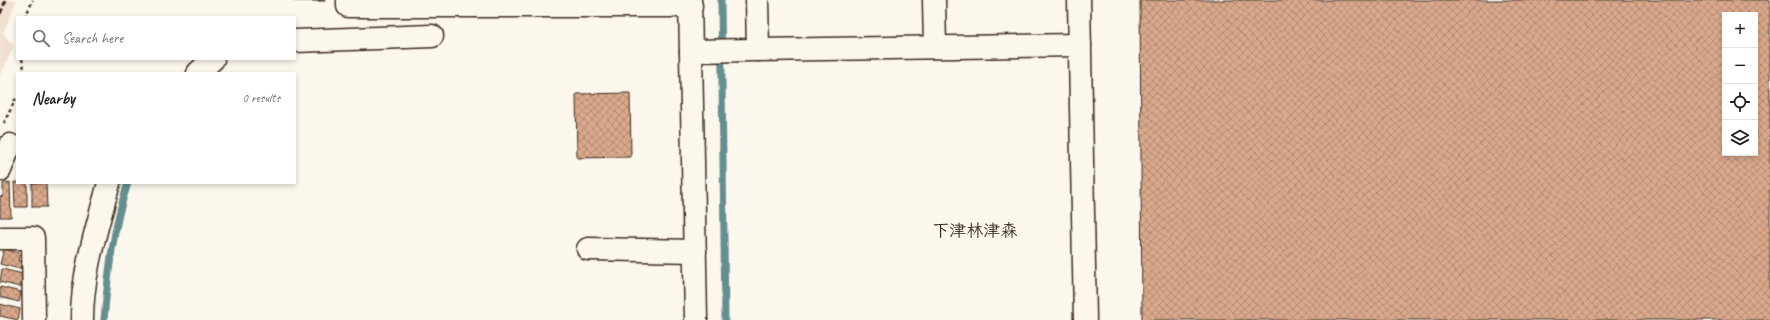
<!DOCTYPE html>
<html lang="en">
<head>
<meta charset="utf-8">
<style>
	:root { --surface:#fff; --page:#f2f2f2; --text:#202124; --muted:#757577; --line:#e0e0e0 }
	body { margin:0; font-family:Caveat,"Klee One",sans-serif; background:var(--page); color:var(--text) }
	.controls { position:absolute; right:12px; top:12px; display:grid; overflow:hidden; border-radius:0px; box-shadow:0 2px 6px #0003 }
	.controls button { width:36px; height:36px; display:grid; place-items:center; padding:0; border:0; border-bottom:1px solid var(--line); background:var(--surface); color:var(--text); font:20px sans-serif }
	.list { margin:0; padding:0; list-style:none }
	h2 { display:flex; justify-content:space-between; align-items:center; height:52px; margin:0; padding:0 16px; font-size:17px }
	h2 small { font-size:13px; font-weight:400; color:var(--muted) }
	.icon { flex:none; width:22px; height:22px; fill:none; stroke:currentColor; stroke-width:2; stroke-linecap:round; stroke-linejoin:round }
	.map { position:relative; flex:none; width:1770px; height:320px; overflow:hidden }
	.search { position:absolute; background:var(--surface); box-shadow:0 2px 6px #0003; left:16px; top:16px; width:280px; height:44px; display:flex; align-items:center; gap:10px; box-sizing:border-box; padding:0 14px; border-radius:0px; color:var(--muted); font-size:15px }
	.panel { position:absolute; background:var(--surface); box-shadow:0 2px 6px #0003; left:16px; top:72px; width:280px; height:112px; border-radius:0px }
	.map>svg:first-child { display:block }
	.built { fill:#f1e0cf }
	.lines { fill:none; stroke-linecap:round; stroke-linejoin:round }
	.stream { stroke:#658e91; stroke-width:7 }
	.building { fill:url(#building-cross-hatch); stroke:#3b2a1e; fill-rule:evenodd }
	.minor-casing { stroke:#3b2a1e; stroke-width:25 }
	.path { stroke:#3b2a1e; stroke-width:2.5; stroke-dasharray:3 3; stroke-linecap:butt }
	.minor { stroke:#fbf7ec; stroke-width:22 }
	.rail { stroke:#3b2a1e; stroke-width:3; stroke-dasharray:6 3; stroke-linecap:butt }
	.labels { text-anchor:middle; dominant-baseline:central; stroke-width:3; stroke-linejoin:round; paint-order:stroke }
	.neighbourhood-label { font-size:17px; font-weight:bold; fill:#3b2a1e; stroke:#fbf7ec }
</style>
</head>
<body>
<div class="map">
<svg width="1770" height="320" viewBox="0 0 1770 320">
	<defs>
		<pattern id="building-cross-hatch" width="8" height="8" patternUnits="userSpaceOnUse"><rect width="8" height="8" fill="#daa98c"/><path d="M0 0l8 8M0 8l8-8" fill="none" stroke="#b28a72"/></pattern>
	</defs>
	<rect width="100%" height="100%" fill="#fbf7ec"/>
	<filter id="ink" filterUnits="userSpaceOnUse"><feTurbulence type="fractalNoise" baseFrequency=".025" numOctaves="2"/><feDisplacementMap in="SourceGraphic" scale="8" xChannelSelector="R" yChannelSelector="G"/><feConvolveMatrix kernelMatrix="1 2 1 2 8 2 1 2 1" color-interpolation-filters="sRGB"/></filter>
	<g filter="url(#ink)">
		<polygon class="built" points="0,0 17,0 3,33 14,46 0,76"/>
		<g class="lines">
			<g class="stream">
				<polyline points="721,0 725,320"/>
				<path d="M104,320C108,275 113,226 128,183"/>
			</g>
		</g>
		<g class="building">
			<rect x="294" y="0" width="31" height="1"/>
			<path d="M1140,0H1770V320H1142ZM1725,15H1755V153H1725Z"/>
			<polygon points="630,93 631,157 577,158 576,94"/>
			<polygon points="10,182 11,217 0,217 0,197 3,196 3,183"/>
			<polygon points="14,182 27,183 27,207 15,207"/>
			<polygon points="32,183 46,183 47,207 32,207"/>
			<polygon points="4,249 20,253 18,261 22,261 20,269 0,264"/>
			<polygon points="2,269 23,274 20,287 0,282"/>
			<polygon points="0,287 21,292 19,302 0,297"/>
			<polygon points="0,304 20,309 18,320 0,316"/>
		</g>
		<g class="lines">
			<defs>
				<g id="minor">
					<polyline points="348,0 348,6 691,6"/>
					<polyline points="690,0 696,320"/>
					<polyline points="757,0 758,50"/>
					<polyline points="934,0 935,47"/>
					<polyline points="1079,0 1085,320"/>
					<polyline points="295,41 432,36"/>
					<polyline points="691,51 1080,45"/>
					<polyline points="198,73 213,59"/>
					<polyline points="0,170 10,145"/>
					<polyline points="0,238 33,238 34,320"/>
					<polyline points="588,249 695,251"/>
					<path d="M82,320C82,273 97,228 109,183"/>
				</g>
			</defs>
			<use href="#minor" class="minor-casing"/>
			<g class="path">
				<polyline points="25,17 33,0"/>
				<polyline points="22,59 25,73"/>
				<polyline points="4,123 17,96"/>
			</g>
			<use href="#minor" class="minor"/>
			<polyline class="rail" points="0,14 6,0"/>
		</g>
	</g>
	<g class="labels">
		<g class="neighbourhood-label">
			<text x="975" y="230">下津林津森</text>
		</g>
	</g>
</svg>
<div class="controls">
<button>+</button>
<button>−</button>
<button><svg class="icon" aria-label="locate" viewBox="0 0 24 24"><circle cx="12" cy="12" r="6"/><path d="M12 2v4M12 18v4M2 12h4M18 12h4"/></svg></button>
<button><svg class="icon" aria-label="layers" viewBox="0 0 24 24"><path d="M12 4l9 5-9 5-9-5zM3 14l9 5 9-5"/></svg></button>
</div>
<div class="search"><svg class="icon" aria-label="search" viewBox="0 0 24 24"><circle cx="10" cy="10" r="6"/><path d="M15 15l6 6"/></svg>Search here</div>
<section class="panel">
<h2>Nearby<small>0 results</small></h2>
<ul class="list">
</ul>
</section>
</div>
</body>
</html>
